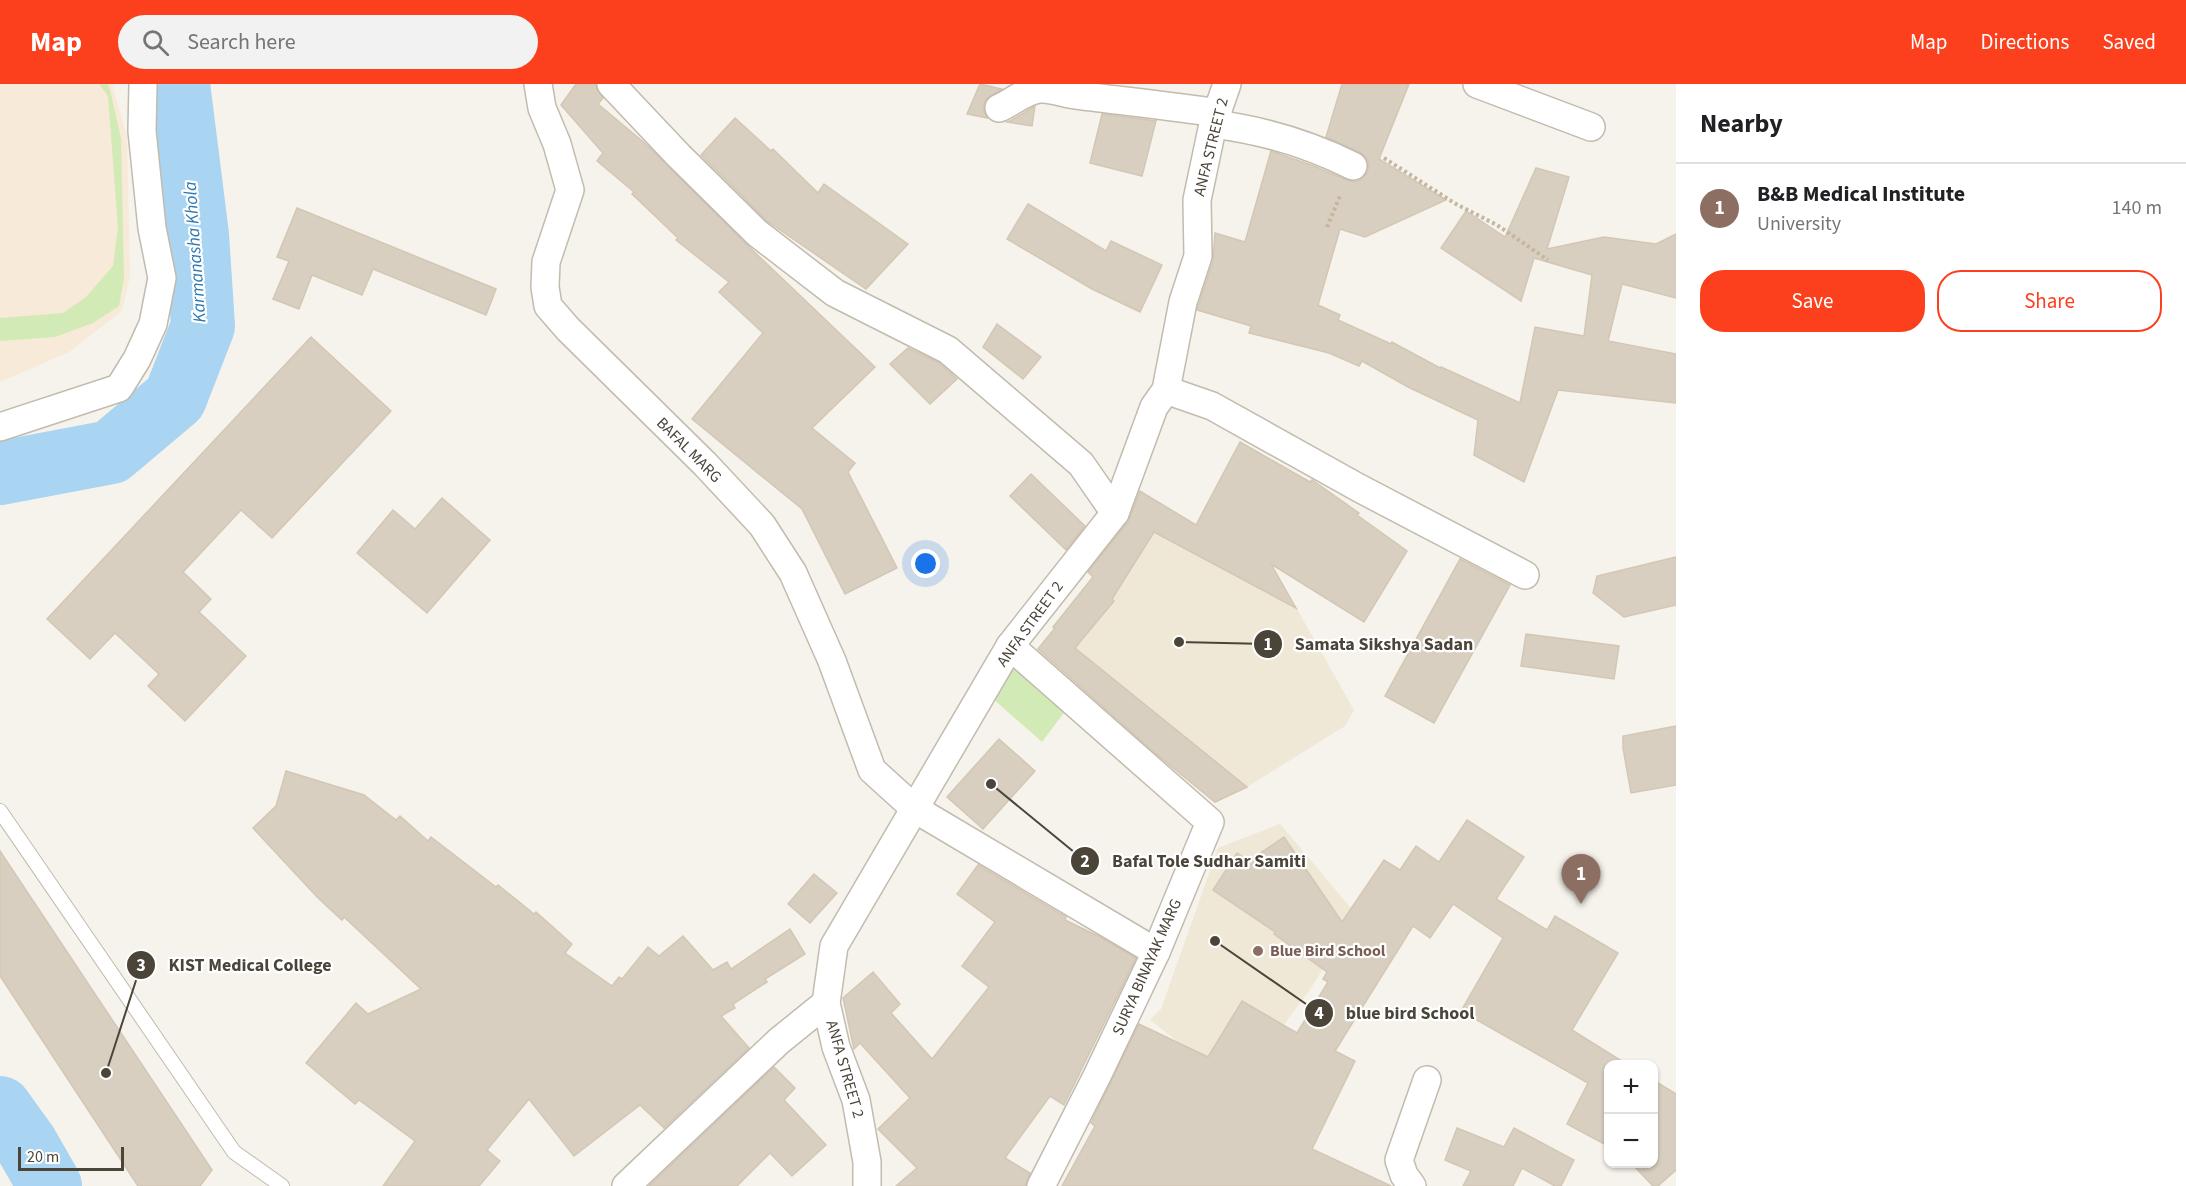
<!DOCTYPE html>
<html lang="en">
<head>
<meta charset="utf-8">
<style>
	:root { --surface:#fff; --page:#f2f2f2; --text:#202124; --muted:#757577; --line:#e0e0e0; --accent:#fc3f1d }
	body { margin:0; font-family:"Source Sans 3",sans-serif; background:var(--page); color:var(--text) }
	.controls { position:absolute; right:18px; bottom:18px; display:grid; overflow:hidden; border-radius:12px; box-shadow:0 2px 4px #0004 }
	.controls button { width:54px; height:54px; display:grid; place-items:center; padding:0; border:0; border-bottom:2px solid var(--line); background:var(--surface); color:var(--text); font:30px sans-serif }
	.scale { position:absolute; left:18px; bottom:15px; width:106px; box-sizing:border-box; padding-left:6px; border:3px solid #4b4439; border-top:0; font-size:16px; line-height:21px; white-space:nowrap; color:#4b4439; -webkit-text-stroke:4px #fff; paint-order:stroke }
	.you { position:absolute; left:926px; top:480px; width:21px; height:21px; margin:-15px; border:4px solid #fff; border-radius:50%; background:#1a73e8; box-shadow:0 0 0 9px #1a73e833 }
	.badge { display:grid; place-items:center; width:39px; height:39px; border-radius:50%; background:var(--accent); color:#fff; font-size:20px; font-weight:700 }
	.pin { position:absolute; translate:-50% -50px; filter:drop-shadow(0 2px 3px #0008) }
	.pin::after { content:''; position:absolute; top:32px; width:21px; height:18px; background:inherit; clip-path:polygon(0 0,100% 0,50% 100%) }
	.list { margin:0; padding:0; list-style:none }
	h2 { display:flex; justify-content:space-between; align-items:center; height:78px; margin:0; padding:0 24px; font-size:26px }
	h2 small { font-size:20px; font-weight:400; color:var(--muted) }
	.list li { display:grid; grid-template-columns:39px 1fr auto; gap:18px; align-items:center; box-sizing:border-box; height:90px; padding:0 24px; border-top:2px solid var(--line) }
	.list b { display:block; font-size:22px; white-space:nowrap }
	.list p { margin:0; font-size:20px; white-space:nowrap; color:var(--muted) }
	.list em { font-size:20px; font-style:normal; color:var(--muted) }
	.actions { display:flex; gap:12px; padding:18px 24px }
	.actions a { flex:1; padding:14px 0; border:2px solid var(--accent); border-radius:24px; text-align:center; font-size:21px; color:var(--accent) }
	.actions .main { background:var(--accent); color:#fff }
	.icon { flex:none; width:33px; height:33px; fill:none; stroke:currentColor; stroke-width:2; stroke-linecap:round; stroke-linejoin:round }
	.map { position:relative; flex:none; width:1676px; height:1102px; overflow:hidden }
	header { display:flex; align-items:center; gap:36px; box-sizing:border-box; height:84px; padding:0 30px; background:var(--accent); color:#fff }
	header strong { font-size:28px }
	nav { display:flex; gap:33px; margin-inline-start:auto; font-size:21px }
	.search { width:420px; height:54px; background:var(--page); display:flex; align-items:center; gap:15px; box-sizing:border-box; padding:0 21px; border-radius:33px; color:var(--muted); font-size:22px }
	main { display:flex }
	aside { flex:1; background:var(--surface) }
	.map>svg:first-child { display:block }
	.commercial { fill:#f7ead8 }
	.education { fill:#efe8d6 }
	.green { fill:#d2eab5 }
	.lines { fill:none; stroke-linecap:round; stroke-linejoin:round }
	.river { stroke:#a9d4f2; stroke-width:64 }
	.building { fill:#d8cfc1; stroke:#d3c7b4; stroke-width:1.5 }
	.lane-casing { stroke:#c2bbae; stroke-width:16 }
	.street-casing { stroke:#c2bbae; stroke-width:30 }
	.path { stroke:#c4b79f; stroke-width:4; stroke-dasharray:3 3; stroke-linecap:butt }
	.lane { stroke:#fff; stroke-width:14 }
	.street { stroke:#fff; stroke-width:27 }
	.education-dot { fill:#8d6e63; stroke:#fff; stroke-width:2 }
	.labels { text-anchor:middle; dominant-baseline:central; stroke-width:4.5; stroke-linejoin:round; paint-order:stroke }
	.street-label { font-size:16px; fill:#4b4439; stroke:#fff }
	.education-label { font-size:16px; font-weight:bold; fill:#785e54; stroke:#fff; text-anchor:start }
	.water-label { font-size:18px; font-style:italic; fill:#2e7ab2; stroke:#fff }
	.leader { fill:none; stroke:#4b4439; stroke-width:2 }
	.callout-dot { fill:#4b4439; stroke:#fff; stroke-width:2 }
	.mark-label { font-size:18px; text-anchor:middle; font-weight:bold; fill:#fff }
	.callout-label { font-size:18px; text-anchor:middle; font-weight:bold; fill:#4b4439; stroke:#fff; stroke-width:4.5; stroke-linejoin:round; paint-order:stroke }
</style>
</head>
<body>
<header>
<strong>Map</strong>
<div class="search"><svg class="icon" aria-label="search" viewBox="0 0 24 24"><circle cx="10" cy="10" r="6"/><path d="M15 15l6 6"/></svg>Search here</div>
<nav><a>Map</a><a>Directions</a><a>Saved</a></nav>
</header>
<main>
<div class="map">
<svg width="1676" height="1102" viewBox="0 0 1676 1102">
	<rect width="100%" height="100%" fill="#f6f3ec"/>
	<polygon class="commercial" points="0,0 112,0 127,53 130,192 122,227 69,268 0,298"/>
	<g class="education">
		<polygon points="1139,407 1276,488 1354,626 1345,642 1247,703 1215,718 1034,570 1053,547 1053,543 1090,497"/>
		<polygon points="1280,740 1357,831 1311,904 1242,998 1201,976 1150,936 1161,925 1218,764"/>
	</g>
	<g class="green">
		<polygon points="99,0 108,0 110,6 121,54 124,194 119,222 93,239 55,253 0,257 0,234 63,229 86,213 113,182 118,144 108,12"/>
		<polygon points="1011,581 1066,626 1042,658 992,614"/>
	</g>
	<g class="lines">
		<g class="river">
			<polyline points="0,389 111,368 175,314 203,242 197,151 178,0"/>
			<polyline points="0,1024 26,1060 50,1102"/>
		</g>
	</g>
	<g class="building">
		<polygon points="576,0 596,0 596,4 603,14 598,20 647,61 746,160 875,283 812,344 855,379 848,388 897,484 845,510 802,425 692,335 763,249 719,208 729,198 676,156 678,154 632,110 634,108 597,77 603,69 561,21"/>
		<polygon points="980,0 1002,5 986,15 983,23 987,34 967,30"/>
		<polygon points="1342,0 1409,0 1379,75 1446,116 1365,153 1340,145 1318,221 1340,231 1338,236 1391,260 1392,258 1440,284 1441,283 1520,319 1535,243 1584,252 1592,191 1534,174 1521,217 1441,164 1466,127 1505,153 1536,84 1569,93 1547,165 1604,153 1656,160 1676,150 1676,214 1622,200 1608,257 1676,270 1676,319 1558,306 1524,398 1474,371 1478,336 1408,303 1362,277 1359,282 1329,269 1249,249 1251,242 1197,226 1213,177 1215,149 1245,158 1271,67 1314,82 1347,96 1355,98 1362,95 1367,89 1369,81 1366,73 1360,68 1326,53"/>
		<polygon points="1035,22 1032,42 1007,38 1012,36"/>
		<polygon points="1102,30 1156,37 1142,92 1090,79"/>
		<polygon points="735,34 771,67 773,65 818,109 824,100 908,160 866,205 767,137 701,71"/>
		<polygon points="1028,120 1106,167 1111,157 1162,181 1140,228 1092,205 1007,155"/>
		<polygon points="297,124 496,205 486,231 373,185 362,211 312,191 299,225 273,215 289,177 277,173"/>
		<polygon points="997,240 1041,273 1023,295 983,263"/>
		<polygon points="311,253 391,327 272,454 241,426 183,488 211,515 199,528 246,572 185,637 148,602 159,590 115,549 90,575 47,535"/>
		<polygon points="908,264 939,279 957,295 930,320 890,280"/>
		<polygon points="1240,358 1310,398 1312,396 1359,429 1357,431 1407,467 1364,538 1271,480 1296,524 1154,448 1112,515 1114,517 1075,564 1247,703 1215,718 1155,669 1038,565 1055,544 1053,543 1093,493 1088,488 1128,438 1140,407 1196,441"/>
		<polygon points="1031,390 1085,442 1066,466 1010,412"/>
		<polygon points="442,414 490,456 427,529 357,469 393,426 415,445"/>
		<polygon points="1676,473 1676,521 1624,533 1593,509 1597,492"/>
		<polygon points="1460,475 1510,501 1434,639 1385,612"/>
		<polygon points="1526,550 1619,562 1614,595 1521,582"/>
		<polygon points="1676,642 1676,701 1631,709 1623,664 1623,652"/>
		<polygon points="999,655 1035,687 983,745 947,713"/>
		<polygon points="286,687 364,711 396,736 400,732 428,757 431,753 496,803 498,801 534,830 536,828 572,860 565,869 612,902 619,893 622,895 648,863 659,872 683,852 713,886 727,878 731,885 790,845 805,870 765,895 767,898 733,920 735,924 721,932 749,964 664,1044 640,1021 574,1072 529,1015 487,1066 500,1077 479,1102 383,1102 415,1057 359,1016 355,1020 306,979 356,919 368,930 421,905 344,833 342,836 318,814 253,744 276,722"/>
		<polygon points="1467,736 1524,773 1496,815 1547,846 1555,832 1618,869 1572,946 1628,981 1608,981 1608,1062 1567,1040 1588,999 1461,927 1503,854 1453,820 1430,854 1413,842 1335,967 1355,977 1312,1065 1391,1102 1062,1102 1095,1042 1091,1039 1139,940 1208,973 1242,917 1297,949 1328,898 1323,895 1327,888 1274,850 1275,848 1213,806 1237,769 1249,777 1284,753 1342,838 1384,776 1400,786 1416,762 1439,778"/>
		<polygon points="0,767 212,1086 200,1102 138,1102 0,892"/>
		<polygon points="978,781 1066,833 1065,836 1100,853 1136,874 1064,1021 1050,1012 1005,1074 1030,1089 1025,1102 896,1102 917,1084 878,1045 910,1014 860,959 854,965 843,914 873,888 900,920 891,929 932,975 989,903 962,882 995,838 957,810"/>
		<polygon points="814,790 837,809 810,839 788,820"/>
		<polygon points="774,983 795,1004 784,1016 826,1061 792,1092 770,1069 737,1102 649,1102"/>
		<polygon points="1653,996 1676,1010 1676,1086 1658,1102 1653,1102 1632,1080 1653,1080"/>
		<polygon points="1457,1044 1504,1063 1514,1044 1574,1076 1561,1102 1555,1102 1522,1084 1513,1102 1463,1102 1471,1087 1445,1076"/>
	</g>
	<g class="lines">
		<defs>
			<polyline id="lane" points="0,727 234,1068 282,1102"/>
			<g id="street">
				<polyline points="538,0 542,24 557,60 570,106 546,178 545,203 548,222 568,245 705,380 762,441 793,489 832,577 872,686 915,725 1156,868"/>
				<polyline points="611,0 679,72 757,149 835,209 948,266 1081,380 1115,429"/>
				<polyline points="1477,0 1591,43"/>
				<path d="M999,24C1012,19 1025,6 1040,5C1051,4 1065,10 1076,11C1123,17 1171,22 1218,29"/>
				<path d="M1213,40C1262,46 1309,60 1353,82"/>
				<polyline points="1166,306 1212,322 1359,404 1525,491"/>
				<polyline points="0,343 119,304 137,275 153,240 162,194 152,144 142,47 143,0"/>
				<polyline points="1010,562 1210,738 1156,868 1097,992 1041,1102"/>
				<polyline points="626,1102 779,957 826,919"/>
				<polyline points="867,1102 867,1078 856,1016 836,963 826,919 834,862 1010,562 1115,429 1154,323 1166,306 1183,218 1198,172 1197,116 1213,40 1227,0"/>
				<polyline points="1412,1102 1404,1091 1399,1076 1427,996"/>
			</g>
		</defs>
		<use href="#lane" class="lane-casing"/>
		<use href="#street" class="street-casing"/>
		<g class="path">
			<polyline points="1384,74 1456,120 1497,141 1548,176"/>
			<polyline points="1327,143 1340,112"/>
		</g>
		<use href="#lane" class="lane"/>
		<use href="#street" class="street"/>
	</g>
	<circle class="education-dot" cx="1258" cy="867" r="6"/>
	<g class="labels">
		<g class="street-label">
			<text transform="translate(1211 63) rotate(-76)">ANFA STREET 2</text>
			<text transform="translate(689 366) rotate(45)">BAFAL MARG</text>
			<text transform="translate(1030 540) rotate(-54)">ANFA STREET 2</text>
			<text transform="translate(1147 883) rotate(-66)">SURYA BINAYAK MARG</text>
			<text transform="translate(845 985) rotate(74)">ANFA STREET 2</text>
		</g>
		<g class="education-label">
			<text x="1270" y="867">Blue Bird School</text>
		</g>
		<g class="water-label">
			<text transform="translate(195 168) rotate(-94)">Karmanasha Khola</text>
		</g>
	</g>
	<path class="leader" d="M1179 558L1268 560M991 700L1085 777M106 989L141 881M1215 857L1319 929"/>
	<g class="callout-dot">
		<circle cx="1179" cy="558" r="6"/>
		<circle cx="991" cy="700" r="6"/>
		<circle cx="106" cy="989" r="6"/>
		<circle cx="1215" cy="857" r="6"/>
		<circle cx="1268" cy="560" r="15"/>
		<circle cx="1085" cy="777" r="15"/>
		<circle cx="141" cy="881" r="15"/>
		<circle cx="1319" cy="929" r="15"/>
	</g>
	<g class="mark-label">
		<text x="1268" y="566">1</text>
		<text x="1085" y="783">2</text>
		<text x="141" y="887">3</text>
		<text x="1319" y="935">4</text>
	</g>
	<g class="callout-label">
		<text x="1384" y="566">Samata Sikshya Sadan</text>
		<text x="1209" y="783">Bafal Tole Sudhar Samiti</text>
		<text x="250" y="887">KIST Medical College</text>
		<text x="1410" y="935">blue bird School</text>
	</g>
</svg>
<div class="controls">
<button>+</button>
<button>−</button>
</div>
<div class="scale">20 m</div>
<div class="you"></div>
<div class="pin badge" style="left:1581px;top:820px;background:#8d6e63">1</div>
</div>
<aside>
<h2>Nearby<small></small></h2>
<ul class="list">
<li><span class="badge" style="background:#8d6e63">1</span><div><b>B&amp;B Medical Institute</b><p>University</p></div><em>140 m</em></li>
</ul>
<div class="actions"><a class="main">Save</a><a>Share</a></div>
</aside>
</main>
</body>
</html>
